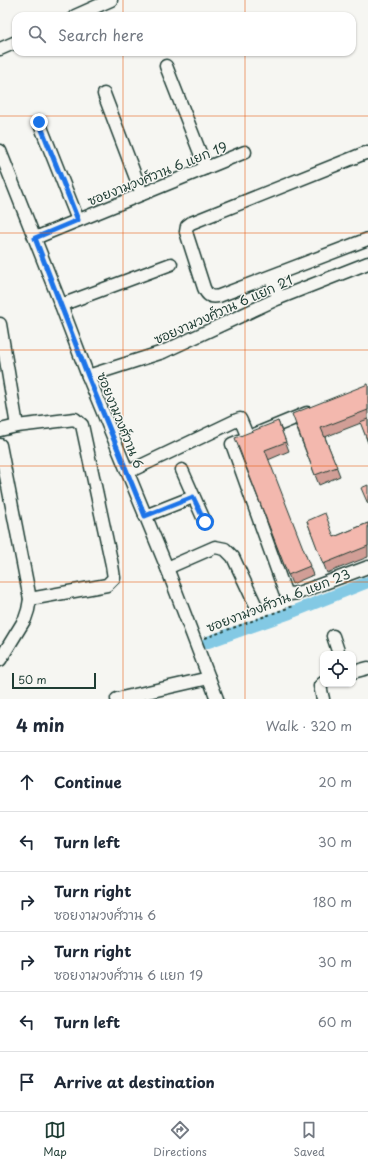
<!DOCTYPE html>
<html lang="en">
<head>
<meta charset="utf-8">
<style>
	:root { --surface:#fff; --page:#f6f6f7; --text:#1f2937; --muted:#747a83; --line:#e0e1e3; --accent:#1f3d34 }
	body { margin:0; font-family:"Playpen Sans","Playpen Sans Thai",sans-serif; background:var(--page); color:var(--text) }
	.controls { position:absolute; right:12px; bottom:12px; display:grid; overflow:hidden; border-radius:8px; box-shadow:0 1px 3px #0004 }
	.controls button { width:36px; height:36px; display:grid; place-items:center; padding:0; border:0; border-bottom:1px solid var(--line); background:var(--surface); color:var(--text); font:20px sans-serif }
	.scale { position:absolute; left:12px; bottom:10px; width:84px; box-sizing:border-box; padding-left:4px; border:2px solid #1f3d34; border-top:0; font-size:11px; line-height:14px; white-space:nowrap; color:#1f3d34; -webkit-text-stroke:3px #f6f6f2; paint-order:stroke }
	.stop { position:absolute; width:12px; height:12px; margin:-9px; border:3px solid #1a73e8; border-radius:50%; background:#fff }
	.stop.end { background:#1a73e8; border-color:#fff; box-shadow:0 1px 4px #0008 }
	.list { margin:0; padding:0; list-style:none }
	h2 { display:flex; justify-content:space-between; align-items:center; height:52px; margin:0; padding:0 16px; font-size:17px }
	h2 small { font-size:13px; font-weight:400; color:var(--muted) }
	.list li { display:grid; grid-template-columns:26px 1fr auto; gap:12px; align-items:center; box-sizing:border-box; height:60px; padding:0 16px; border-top:1px solid var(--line) }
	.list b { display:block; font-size:15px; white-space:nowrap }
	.list p { margin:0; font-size:13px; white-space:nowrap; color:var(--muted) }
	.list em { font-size:13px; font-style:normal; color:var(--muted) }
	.icon { flex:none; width:22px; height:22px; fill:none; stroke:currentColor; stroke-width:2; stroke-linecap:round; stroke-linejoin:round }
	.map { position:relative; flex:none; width:368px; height:699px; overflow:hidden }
	.search { position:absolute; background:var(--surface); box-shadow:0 1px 3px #0004; left:12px; right:12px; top:12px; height:44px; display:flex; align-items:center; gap:10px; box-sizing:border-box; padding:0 14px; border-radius:12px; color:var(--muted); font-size:15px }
	.sheet { height:412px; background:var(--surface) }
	nav { display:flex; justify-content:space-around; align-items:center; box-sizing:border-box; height:56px; border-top:1px solid var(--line); background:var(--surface); font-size:11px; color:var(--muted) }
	nav a { display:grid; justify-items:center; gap:2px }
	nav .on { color:var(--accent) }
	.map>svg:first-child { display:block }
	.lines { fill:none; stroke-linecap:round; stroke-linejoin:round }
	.canal { stroke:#83c9e4; stroke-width:12 }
	.minor-casing { stroke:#1f3d34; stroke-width:15 }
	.path { stroke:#1f3d34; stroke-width:2; stroke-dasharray:3 3; stroke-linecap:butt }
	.minor { stroke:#f6f6f2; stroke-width:12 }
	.wall { fill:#d19e96; stroke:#1f3d34 }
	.building { fill:#f3b8ae; stroke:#1f3d34 }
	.route { stroke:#1a73e8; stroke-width:5 }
	.grid { fill:none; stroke:#e8590c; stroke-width:1; stroke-opacity:0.55 }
	.labels { text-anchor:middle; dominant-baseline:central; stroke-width:3; stroke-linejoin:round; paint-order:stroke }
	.street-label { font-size:13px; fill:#1f3d34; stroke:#f6f6f2 }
</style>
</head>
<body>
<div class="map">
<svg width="368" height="699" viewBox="0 0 368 699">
	<rect width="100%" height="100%" fill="#f6f6f2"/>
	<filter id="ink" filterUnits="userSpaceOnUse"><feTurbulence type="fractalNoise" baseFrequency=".025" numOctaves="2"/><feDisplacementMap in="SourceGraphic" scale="8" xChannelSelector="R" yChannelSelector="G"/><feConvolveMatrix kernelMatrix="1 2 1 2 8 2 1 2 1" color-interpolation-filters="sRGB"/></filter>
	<g filter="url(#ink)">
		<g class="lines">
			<polyline class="canal" points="208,642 290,613 368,582"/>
			<defs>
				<g id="minor">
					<polyline points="75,16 111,0"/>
					<polyline points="0,49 16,42"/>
					<polyline points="166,66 206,168"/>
					<polyline points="104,94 142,194"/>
					<polyline points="39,122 78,220"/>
					<polyline points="0,151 61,305 88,376 167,568 217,699"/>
					<path d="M368,153H365L353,158L191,223L187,226L186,232L204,288C207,295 210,298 219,296L368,239"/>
					<polyline points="35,238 245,152"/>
					<polyline points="270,277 279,298"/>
					<polyline points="61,305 171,264"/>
					<polyline points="0,324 17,426"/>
					<polyline points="88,376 163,352 279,298 368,263"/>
					<polyline points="307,413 232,444 285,592 290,594 298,593 368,567"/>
					<polyline points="0,430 17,426 75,419 82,425 112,565 114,578 107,585 30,599"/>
					<polyline points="0,445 30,599 28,610 25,619 0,660"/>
					<polyline points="182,470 205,522"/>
					<polyline points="128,472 237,420 240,419 241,421 248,438"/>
					<polyline points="145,516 193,497"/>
					<polyline points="167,568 215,547 225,549 233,557 255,604"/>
					<polyline points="333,636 339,654"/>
					<polyline points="353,672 368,668"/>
					<polyline points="323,683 320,686 323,699"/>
					<polyline points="117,699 209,678"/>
				</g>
			</defs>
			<use href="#minor" class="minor-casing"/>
			<polyline class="path" points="205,638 293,606"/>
			<use href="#minor" class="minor"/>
		</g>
		<g class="wall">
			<polygon points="368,384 368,443 361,423 325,437 340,476 319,485 295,424"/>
			<polygon points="278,421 289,451 268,460 313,575 292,584 238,448"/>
			<polygon points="307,521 334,537 368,523 368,557 327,573"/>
		</g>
		<g class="building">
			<polygon points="368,384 368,410 321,428 337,467 315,475 292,414"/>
			<polygon points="368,419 368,442 360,422"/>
			<polygon points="278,421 286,442 265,450 310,566 288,575 235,438"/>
			<polygon points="368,485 368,504 361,488"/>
			<polygon points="325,513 334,537 368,523 368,546 323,564 307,521"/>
		</g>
	</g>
	<g class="lines" filter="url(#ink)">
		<polyline class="route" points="39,122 78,220 35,238 88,376 145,516 193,497 205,522"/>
	</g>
	<path class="grid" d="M123,0V16M245,0V16M123,52V699M245,52V699M0,116H368M0,233H368M0,350H368M0,466H368M0,582H368"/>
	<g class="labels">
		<g class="street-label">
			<text transform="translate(157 173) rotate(-22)">ซอยงามวงศ์วาน 6 แยก 19</text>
			<text transform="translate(223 309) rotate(-24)">ซอยงามวงศ์วาน 6 แยก 21</text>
			<text transform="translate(121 420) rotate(68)">ซอยงามวงศ์วาน 6</text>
			<text transform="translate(278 600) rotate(-21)">ซอยงามวงศ์วาน 6 แยก 23</text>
		</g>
	</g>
</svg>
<div class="controls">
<button><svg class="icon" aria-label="locate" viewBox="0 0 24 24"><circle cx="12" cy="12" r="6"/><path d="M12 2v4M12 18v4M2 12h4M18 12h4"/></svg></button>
</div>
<div class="scale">50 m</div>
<div class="stop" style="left:205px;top:522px"></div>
<div class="stop end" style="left:39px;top:122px"></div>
<div class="search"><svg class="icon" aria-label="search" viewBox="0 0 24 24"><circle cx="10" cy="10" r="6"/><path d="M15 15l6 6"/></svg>Search here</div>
</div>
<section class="sheet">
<h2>4 min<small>Walk · 320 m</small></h2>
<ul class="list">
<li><svg class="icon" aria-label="ahead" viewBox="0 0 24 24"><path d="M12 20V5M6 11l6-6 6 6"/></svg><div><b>Continue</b></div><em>20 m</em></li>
<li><svg class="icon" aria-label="left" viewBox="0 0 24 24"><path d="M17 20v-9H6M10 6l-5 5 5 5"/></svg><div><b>Turn left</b></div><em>30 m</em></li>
<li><svg class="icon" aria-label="right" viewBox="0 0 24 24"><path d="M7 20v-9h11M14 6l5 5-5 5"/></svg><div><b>Turn right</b><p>ซอยงามวงศ์วาน 6</p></div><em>180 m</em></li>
<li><svg class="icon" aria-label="right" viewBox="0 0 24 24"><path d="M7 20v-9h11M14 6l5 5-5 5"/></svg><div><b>Turn right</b><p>ซอยงามวงศ์วาน 6 แยก 19</p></div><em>30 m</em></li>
<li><svg class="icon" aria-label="left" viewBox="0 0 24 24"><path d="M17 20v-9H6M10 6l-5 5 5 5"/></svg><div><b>Turn left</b></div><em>60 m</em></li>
<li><svg class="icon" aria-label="arrive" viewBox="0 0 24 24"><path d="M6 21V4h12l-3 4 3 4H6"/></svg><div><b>Arrive at destination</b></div></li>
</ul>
</section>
<nav>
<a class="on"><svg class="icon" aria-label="map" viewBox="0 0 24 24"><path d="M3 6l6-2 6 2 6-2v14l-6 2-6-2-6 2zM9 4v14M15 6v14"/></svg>Map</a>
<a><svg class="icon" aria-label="directions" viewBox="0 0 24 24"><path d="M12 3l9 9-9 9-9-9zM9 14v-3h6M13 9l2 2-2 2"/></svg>Directions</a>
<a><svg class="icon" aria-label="saved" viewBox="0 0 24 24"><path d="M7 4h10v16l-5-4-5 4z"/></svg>Saved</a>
</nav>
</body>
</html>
